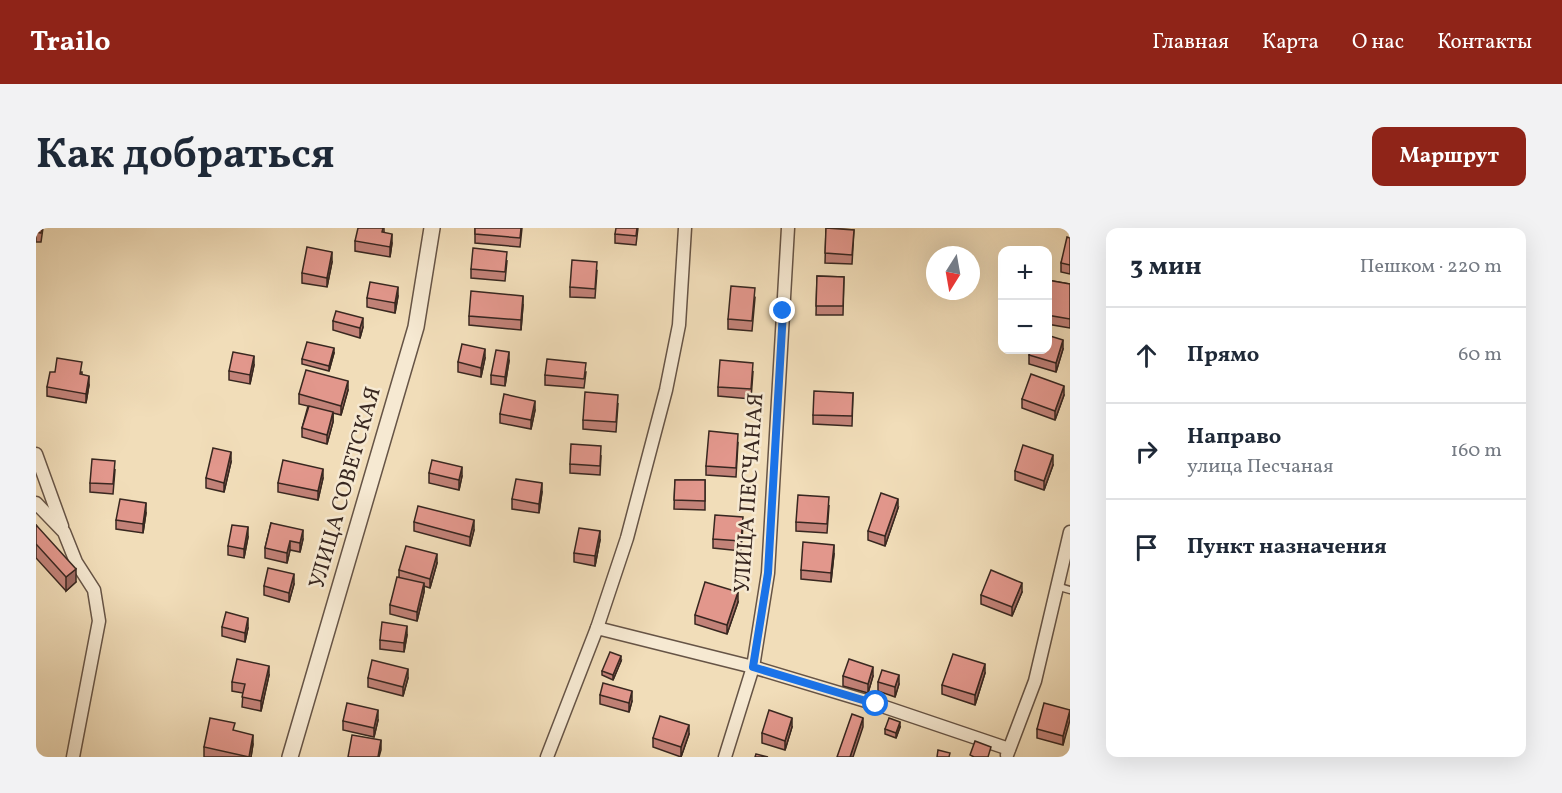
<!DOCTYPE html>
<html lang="ru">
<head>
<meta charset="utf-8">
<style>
	:root { --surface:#fff; --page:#f2f2f3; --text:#1f2937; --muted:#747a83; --line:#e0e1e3; --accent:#8f2418 }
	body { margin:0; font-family:Vollkorn,serif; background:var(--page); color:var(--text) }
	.controls { position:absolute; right:18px; top:18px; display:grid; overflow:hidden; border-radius:12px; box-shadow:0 6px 24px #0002 }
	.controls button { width:54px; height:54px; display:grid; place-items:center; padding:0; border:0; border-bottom:2px solid var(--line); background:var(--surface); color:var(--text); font:30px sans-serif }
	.compass { position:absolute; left:890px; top:18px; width:54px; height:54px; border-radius:50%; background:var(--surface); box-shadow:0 6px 24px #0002; rotate:191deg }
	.stop { position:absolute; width:18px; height:18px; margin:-14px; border:4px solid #1a73e8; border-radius:50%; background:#fff }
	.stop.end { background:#1a73e8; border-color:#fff; box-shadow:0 2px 6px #0008 }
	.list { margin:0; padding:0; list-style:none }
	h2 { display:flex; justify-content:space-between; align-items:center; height:78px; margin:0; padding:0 24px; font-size:26px }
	h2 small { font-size:20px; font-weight:400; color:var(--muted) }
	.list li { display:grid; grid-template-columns:39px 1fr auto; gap:18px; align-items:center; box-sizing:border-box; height:96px; padding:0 24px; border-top:2px solid var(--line) }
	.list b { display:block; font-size:22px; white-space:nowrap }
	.list p { margin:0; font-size:20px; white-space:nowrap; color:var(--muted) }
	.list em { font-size:20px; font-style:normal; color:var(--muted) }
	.icon { flex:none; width:33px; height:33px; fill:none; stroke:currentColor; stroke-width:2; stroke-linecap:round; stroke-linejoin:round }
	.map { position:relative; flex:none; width:1034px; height:529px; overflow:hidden; border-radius:12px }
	header { display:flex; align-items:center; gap:36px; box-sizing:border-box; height:84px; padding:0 30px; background:var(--accent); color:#fff }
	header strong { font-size:28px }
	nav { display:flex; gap:33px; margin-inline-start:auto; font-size:21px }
	.intro { display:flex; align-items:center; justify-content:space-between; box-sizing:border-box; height:144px; padding:0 36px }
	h1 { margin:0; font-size:42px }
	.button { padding:15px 27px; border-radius:12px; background:var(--accent); color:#fff; font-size:21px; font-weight:700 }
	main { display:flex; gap:36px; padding:0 36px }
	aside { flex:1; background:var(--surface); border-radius:12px; box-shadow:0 6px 24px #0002 }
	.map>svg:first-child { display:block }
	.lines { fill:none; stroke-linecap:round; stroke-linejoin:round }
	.service-casing { stroke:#665446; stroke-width:9 }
	.minor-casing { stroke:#665446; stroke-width:15 }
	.tertiary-casing { stroke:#665446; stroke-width:18 }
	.service { stroke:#f6e9d2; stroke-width:6 }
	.minor { stroke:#f6e9d2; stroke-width:12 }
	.tertiary { stroke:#f6e9d2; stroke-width:15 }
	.wall { fill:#c28278; stroke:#382720; stroke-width:1.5 }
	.shaded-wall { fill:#9e6a62; stroke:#382720; stroke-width:1.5 }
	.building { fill:#e2978c; stroke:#382720; stroke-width:1.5 }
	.route { stroke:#1a73e8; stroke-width:8 }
	.labels { text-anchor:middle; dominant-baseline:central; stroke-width:5; stroke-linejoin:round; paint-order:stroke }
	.street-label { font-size:22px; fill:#382720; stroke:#f6e9d2 }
</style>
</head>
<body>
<header>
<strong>Trailo</strong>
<nav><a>Главная</a><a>Карта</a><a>О нас</a><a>Контакты</a></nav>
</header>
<div class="intro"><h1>Как добраться</h1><a class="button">Маршрут</a></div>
<main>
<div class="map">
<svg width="1034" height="529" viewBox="0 0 1034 529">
	<rect width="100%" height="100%" fill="#f1ddb9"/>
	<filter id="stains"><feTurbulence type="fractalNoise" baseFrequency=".00333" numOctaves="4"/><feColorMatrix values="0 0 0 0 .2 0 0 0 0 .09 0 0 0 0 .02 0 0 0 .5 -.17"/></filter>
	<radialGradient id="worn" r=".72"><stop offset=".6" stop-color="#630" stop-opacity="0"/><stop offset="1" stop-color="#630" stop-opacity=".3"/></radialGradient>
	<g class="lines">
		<defs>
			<polyline id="service" points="1020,358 1034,362"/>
			<g id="minor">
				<polyline points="0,226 26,298"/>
				<polyline points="0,275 28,304 40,334 58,362 63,393 37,529"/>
				<polyline points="561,400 591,310 630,162 643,97 649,0"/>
				<polyline points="971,527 999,453 1034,304"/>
				<polyline points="511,529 561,400 717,439 840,476 973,521"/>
				<polyline points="689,529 717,439 732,345 752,0"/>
			</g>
			<polyline id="tertiary" points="254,529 380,99 396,0"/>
		</defs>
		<use href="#service" class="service-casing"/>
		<use href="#minor" class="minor-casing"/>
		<use href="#tertiary" class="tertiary-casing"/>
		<use href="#service" class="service"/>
		<use href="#minor" class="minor"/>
		<use href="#tertiary" class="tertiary"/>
	</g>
	<g class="wall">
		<polygon points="0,0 7,0 5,14 0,14"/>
		<polygon points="348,0 348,4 356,15 354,29 319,23 319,13"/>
		<polygon points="439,0 486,0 484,19 439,15"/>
		<polygon points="602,0 600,17 579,15 579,6"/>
		<polygon points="790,0 818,2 816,36 789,35"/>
		<polygon points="1034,10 1034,46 1025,44 1025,35"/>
		<polygon points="471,33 469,53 435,50 435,41"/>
		<polygon points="296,34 291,59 266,55 266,45"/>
		<polygon points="561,43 559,70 534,69 534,59"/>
		<polygon points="781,48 808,49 807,87 780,87"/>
		<polygon points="1011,52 1034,56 1034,100 1011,96"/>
		<polygon points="362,68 359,85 331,79 331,70"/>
		<polygon points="719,70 716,103 692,101 692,91"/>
		<polygon points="487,77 485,102 433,97 433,88"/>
		<polygon points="297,93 327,99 324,110 297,102"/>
		<polygon points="1027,121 1020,144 993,136 993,127"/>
		<polygon points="298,125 293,143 266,136 266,131"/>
		<polygon points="449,130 445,149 422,144 422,134"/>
		<polygon points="473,133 469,158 455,156 455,147"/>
		<polygon points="218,137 214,156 193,152 193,143"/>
		<polygon points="19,144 46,144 46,147 53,157 50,175 11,168 11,159"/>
		<polygon points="550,144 548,160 509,157 509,147"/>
		<polygon points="717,144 715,171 682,168 682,159"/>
		<polygon points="312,162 305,187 297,185 297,194 291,216 266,209 266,200 272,178 263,176 263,166"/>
		<polygon points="817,165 816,198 777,196 777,187"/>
		<polygon points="1028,167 1019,192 986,180 986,171"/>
		<polygon points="582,176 580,204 547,201 547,192"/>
		<polygon points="499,182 495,201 464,195 464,186"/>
		<polygon points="702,215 700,249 670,247 670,238"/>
		<polygon points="565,228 564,247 534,245 534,236"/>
		<polygon points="195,234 188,264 170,260 170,250"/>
		<polygon points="1017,237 1008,262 979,252 979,243"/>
		<polygon points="79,242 77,266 54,264 54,255"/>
		<polygon points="393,245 426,248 423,262 393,255"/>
		<polygon points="287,250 282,272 242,264 242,255"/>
		<polygon points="639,252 669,252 669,282 638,281"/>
		<polygon points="506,264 503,285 476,281 476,271"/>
		<polygon points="793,278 791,305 760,303 760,294"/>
		<polygon points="862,280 849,318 832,312 832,303"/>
		<polygon points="110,285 107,305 80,301 80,292"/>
		<polygon points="378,294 438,302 434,318 378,303"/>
		<polygon points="235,295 267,311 264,324 254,322 251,335 229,330 229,320"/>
		<polygon points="0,297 40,354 30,363 0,330"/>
		<polygon points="707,298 705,323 677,320 677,311"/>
		<polygon points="212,309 208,330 192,327 192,318"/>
		<polygon points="564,312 559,338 538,334 538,325"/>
		<polygon points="798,326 795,354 765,351 765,342"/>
		<polygon points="401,335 394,360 388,358 388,364 381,393 354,386 354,377 363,349 363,342"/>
		<polygon points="258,356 253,374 228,367 228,358"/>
		<polygon points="986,364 976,388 945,376 945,367"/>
		<polygon points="702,374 691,406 659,396 659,387"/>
		<polygon points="186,399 212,400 209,414 186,408"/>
		<polygon points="371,407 368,424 344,421 344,412"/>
		<polygon points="585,433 577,452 566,447 566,443"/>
		<polygon points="949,445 939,477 906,466 906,457"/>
		<polygon points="233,447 225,483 206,479 207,465 196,463 196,454"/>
		<polygon points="807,448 837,448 832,465 807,458"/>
		<polygon points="332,450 372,450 367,468 332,459"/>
		<polygon points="842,454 863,456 859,469 842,463"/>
		<polygon points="564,467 596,473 593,484 564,476"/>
		<polygon points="1034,482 1027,517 1001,510 1001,501"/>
		<polygon points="342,492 338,509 307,502 307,493"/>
		<polygon points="756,499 749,522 726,515 726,505"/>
		<polygon points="864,499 860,510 849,506 849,501"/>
		<polygon points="199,503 217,516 215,529 168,529 168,519"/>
		<polygon points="653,506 645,529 617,519 617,510"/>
	</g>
	<g class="shaded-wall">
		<polygon points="356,6 356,15 354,29 354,19"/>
		<polygon points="296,24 296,34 291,59 291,50"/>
		<polygon points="362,59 362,68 359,85 359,75"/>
		<polygon points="487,68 487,77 485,102 485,92"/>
		<polygon points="327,90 327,99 324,110 324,100"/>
		<polygon points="1027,112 1027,121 1020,144 1020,135"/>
		<polygon points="298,120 298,125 293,143 293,138"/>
		<polygon points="449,121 449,130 445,149 445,140"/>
		<polygon points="473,124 473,133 469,158 469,149"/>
		<polygon points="218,128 218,137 214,156 214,147"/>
		<polygon points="53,148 53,157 50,175 50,166"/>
		<polygon points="312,153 312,162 305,187 305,178"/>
		<polygon points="1028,158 1028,167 1019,192 1019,183"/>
		<polygon points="499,173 499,182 495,201 495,192"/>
		<polygon points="297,184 297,194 291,216 291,207"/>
		<polygon points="195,224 195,234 188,264 188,255"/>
		<polygon points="1017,227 1017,237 1008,262 1008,253"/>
		<polygon points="426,239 426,248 423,262 423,252"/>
		<polygon points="287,241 287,250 282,272 282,263"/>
		<polygon points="506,255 506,264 503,285 503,276"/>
		<polygon points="862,271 862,280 849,318 849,308"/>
		<polygon points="110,275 110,285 107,305 107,296"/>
		<polygon points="438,292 438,302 434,318 434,309"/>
		<polygon points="212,299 212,309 208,330 208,321"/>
		<polygon points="267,302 267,311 264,324 264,315"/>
		<polygon points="564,303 564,312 559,338 559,328"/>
		<polygon points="254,313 254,322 251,335 251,325"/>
		<polygon points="798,317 798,326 795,354 795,345"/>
		<polygon points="401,326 401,335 394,360 394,351"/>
		<polygon points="40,341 40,354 30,363 30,349"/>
		<polygon points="258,346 258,356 253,374 253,365"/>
		<polygon points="388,355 388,364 381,393 381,384"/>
		<polygon points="986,355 986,364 976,388 976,379"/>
		<polygon points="702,364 702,374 691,406 691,397"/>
		<polygon points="212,390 212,400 209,414 209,405"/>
		<polygon points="371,398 371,407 368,424 368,415"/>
		<polygon points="585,428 585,433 577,452 577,447"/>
		<polygon points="949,436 949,445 939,477 939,467"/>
		<polygon points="233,438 233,447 225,483 225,473"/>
		<polygon points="837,439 837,448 832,465 832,456"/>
		<polygon points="372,441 372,450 367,468 367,459"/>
		<polygon points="863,447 863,456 859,469 859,459"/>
		<polygon points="596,463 596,473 593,484 593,475"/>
		<polygon points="342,482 342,492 338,509 338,500"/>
		<polygon points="1034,483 1034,492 1027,517 1027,508"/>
		<polygon points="756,490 756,499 749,522 749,513"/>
		<polygon points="827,490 827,499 817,529 814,529"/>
		<polygon points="864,494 864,499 860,510 860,505"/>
		<polygon points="653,497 653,506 645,529 645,519"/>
		<polygon points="217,507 217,516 215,529 213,529"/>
		<polygon points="345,512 345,522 343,529 342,529"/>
	</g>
	<g class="building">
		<polygon points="0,0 6,0 5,5 0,4"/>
		<polygon points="322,0 347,0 346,4 356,6 354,19 319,13"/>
		<polygon points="439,0 485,0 484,10 439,6"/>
		<polygon points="580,0 601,0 600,8 579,6"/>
		<polygon points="790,0 818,2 816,27 789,25"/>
		<polygon points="1031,9 1034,10 1034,37 1025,35"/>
		<polygon points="271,19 296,24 291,50 266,45"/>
		<polygon points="437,20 471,24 469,44 435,41"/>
		<polygon points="536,32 561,34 559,61 534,59"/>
		<polygon points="781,48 808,49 807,78 780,78"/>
		<polygon points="1011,52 1034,56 1034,91 1011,87"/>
		<polygon points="334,54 362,59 359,75 331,70"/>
		<polygon points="695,58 719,60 716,93 692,91"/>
		<polygon points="435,63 487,68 485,92 433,88"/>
		<polygon points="300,83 327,90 324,100 297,93"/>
		<polygon points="1011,107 1027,112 1020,135 993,127 995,122 1011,122"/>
		<polygon points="271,114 298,120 293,138 266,131"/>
		<polygon points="426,116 449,121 445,140 422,134"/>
		<polygon points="460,122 473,124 469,149 455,147"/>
		<polygon points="197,124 218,128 214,147 193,143"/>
		<polygon points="21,130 46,134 44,146 53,148 50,166 11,159 14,144 19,144"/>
		<polygon points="511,131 550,135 548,151 509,147"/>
		<polygon points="684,132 717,135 715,161 682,159"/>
		<polygon points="270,142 312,153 305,178 263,166"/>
		<polygon points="995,146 1028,158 1019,183 986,171"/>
		<polygon points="778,163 817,165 816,188 777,187"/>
		<polygon points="549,164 582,167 580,194 547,192"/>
		<polygon points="468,166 499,173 495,192 464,186"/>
		<polygon points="273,178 297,184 291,207 266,200"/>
		<polygon points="673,203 702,206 700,240 670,238"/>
		<polygon points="535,216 565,218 564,238 534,236"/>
		<polygon points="987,217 1017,227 1008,253 979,243"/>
		<polygon points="177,220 195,224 188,255 170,250"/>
		<polygon points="56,231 79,233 77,256 54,255"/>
		<polygon points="247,232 287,241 282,263 242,255"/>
		<polygon points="396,232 426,239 423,252 393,245"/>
		<polygon points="480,251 506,255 503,276 476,271"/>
		<polygon points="639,252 669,252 669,273 638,272"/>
		<polygon points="845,265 862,271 849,308 832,303"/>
		<polygon points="762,267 793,269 791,296 760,294"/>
		<polygon points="84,271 110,275 107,296 80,292"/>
		<polygon points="382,278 438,292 434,309 378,294"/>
		<polygon points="679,287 707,289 705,313 677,311"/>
		<polygon points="235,295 267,302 264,315 254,313 251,325 229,320"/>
		<polygon points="0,297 40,341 30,349 0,316"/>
		<polygon points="196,297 212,299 208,321 192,318"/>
		<polygon points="543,300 564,303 559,328 538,325"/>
		<polygon points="767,314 798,317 795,345 765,342"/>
		<polygon points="370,318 401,326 394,351 363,342"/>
		<polygon points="232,340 258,346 253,365 228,358"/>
		<polygon points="955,342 986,355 976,379 945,367"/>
		<polygon points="361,349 388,355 381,384 354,377"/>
		<polygon points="669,354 702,364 691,397 659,387"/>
		<polygon points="190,384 212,390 209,405 186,399"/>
		<polygon points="346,394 371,398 368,415 344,412"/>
		<polygon points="574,424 585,428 577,447 566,443"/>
		<polygon points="917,426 949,436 939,467 906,457"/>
		<polygon points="201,431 233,438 225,473 206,469 209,456 196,454"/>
		<polygon points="813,431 837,439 832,456 807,448"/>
		<polygon points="336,432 372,441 367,459 332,450"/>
		<polygon points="846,442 863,447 859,459 842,454"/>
		<polygon points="567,455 596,463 593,475 564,467"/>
		<polygon points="311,475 342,482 338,500 307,493"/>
		<polygon points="1008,475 1034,482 1027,508 1001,501"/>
		<polygon points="733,482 756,490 749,513 726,505"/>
		<polygon points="816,486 827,490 814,529 801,529"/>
		<polygon points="624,488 653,497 645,519 617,510"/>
		<polygon points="174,490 199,495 197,502 217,507 213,529 168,519"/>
		<polygon points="853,490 864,494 860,505 849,501"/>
		<polygon points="316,507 345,512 342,529 312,529"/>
		<polygon points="939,513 955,519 952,529 938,529 934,527"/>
		<polygon points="902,522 914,525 913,529 901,529"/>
		<polygon points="720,526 732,529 719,529"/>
	</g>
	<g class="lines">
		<polyline class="route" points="747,83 732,345 717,439 840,476"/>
	</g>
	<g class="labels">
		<g class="street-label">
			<text transform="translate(310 260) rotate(-74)">УЛИЦА СОВЕТСКАЯ</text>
			<text transform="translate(714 265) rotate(-86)">УЛИЦА ПЕСЧАНАЯ</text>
		</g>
	</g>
	<rect width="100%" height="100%" filter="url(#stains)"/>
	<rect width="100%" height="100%" fill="url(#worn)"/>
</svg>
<div class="controls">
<button>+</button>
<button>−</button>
</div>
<svg class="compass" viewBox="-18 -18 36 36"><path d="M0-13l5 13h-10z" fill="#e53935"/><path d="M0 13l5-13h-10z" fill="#747a83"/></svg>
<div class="stop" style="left:840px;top:476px"></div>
<div class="stop end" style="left:747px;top:83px"></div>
</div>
<aside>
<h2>3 мин<small>Пешком · 220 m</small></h2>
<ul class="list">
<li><svg class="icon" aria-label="ahead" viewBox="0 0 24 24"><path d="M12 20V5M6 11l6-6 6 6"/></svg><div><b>Прямо</b></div><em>60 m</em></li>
<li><svg class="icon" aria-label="right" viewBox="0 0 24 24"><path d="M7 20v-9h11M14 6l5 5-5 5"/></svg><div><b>Направо</b><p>улица Песчаная</p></div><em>160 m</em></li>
<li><svg class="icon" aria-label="arrive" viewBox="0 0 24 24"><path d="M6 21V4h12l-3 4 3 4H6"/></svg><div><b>Пункт назначения</b></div></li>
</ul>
</aside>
</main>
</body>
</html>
